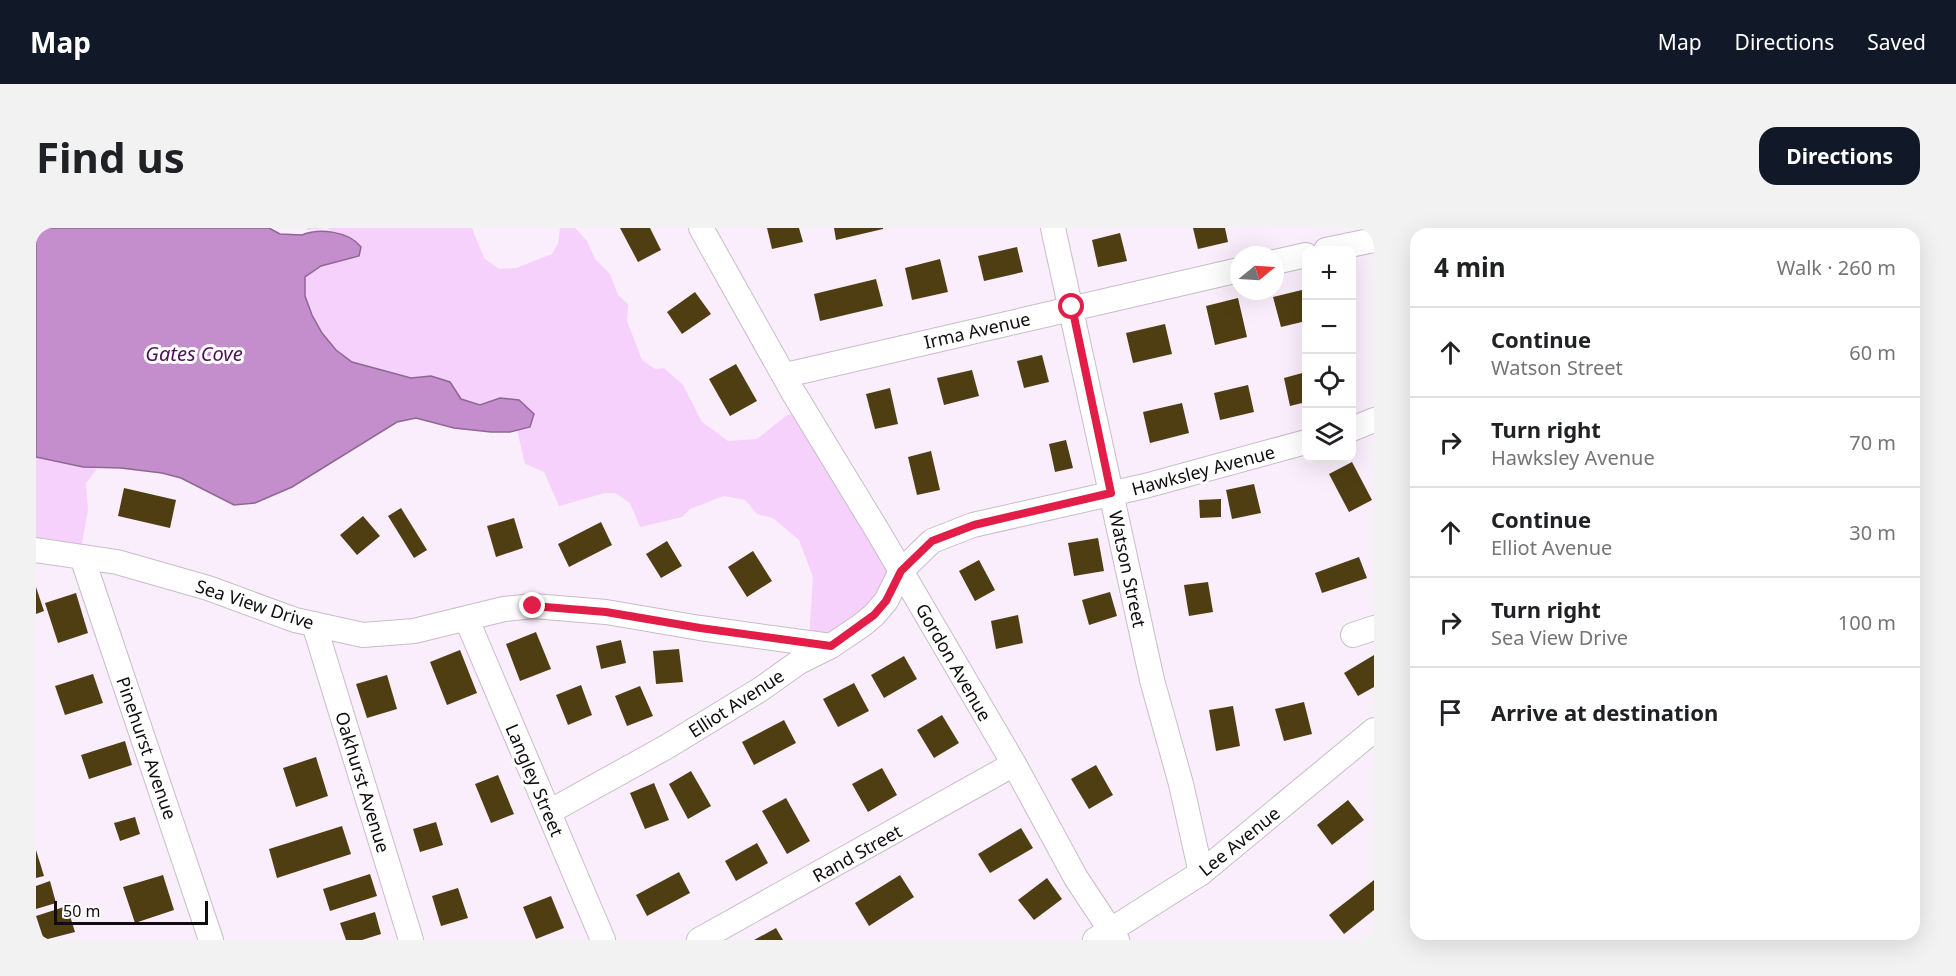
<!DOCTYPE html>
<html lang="en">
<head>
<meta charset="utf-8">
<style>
	:root { --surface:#fff; --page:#f2f2f2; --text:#202124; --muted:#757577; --line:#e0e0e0; --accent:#111827 }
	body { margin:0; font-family:"Noto Sans",sans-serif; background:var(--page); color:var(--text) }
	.controls { position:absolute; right:18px; top:18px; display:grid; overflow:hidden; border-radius:12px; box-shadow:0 6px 24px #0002 }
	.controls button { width:54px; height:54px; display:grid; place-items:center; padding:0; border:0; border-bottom:2px solid var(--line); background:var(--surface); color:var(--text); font:30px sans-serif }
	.compass { position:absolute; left:1194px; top:18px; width:54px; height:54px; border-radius:50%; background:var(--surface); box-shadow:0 6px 24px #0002; rotate:72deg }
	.scale { position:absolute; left:18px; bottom:15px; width:154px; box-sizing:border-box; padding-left:6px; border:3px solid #100c10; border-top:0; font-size:16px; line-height:21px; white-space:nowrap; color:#100c10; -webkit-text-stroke:4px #fff; paint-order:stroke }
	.stop { position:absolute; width:18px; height:18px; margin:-14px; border:4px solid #e11d48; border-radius:50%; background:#fff }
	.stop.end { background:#e11d48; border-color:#fff; box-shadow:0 2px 6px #0008 }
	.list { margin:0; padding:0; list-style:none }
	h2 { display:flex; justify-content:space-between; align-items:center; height:78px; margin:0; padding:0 24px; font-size:26px }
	h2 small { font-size:20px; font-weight:400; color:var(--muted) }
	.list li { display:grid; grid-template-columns:39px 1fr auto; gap:18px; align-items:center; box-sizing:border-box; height:90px; padding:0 24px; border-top:2px solid var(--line) }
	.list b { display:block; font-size:22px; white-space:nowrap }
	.list p { margin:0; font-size:20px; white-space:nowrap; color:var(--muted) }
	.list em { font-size:20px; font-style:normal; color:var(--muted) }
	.icon { flex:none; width:33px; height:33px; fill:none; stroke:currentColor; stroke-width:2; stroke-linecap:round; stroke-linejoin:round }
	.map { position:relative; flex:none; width:1338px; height:712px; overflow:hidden; border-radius:18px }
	header { display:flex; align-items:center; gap:36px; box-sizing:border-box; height:84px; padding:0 30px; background:var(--accent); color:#fff }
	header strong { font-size:28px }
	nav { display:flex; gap:33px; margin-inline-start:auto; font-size:21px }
	.intro { display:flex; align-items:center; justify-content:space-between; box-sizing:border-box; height:144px; padding:0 36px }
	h1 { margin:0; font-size:42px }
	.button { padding:15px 27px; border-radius:18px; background:var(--accent); color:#fff; font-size:21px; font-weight:700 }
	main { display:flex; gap:36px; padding:0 36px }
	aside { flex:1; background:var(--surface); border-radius:18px; box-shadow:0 6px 24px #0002 }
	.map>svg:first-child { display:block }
	.green { fill:#f6d1fb }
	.water { fill:#c48ecc; stroke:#8e6794; stroke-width:1.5 }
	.building { fill:#503e13 }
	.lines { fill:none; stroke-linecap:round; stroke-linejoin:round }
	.minor-casing { stroke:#c8bcca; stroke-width:26 }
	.minor { stroke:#fff; stroke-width:24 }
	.route { stroke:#e11d48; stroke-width:8 }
	.labels { text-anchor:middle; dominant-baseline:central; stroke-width:6; stroke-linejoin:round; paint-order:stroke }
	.street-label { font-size:18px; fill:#100c10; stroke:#fff }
	.water-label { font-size:20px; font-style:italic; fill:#510e5b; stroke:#fff }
</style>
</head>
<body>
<header>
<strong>Map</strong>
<nav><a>Map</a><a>Directions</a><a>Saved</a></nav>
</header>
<div class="intro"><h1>Find us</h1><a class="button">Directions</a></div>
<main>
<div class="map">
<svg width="1338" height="712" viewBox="0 0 1338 712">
	<rect width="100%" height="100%" fill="#fbeefc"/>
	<g class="green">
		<polygon points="271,0 436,0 448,30 463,41 480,40 516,26 522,16 524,0 539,0 551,13 559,31 574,46 582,67 592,76 591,93 606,132 619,141 628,140 647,157 666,194 692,213 721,211 751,187 772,184 869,344 831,396 773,411 777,349 763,312 737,290 721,286 709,272 688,268 654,281 646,289 604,299 594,275 579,265 569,265 523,278 508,244 489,236 481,202 494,199 464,170 444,177 425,171 414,154 395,148 375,150 316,134 300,122 286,105 276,87 269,68 269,49 285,38 323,28 291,0 271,2"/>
		<polygon points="0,229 61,241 50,255 52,282 44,326 0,323"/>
	</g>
	<path class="water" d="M0,0H233L244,6L266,7C283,0 313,3 325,19L323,28L285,38L269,49V68L276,87L286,105L300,122L316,134L375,150L395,148L414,154L425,171L444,177L464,170L483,172L498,186L494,199L474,204H455L418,200L380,190L361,194L256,259L219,275L198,277L145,250L126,245L85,240L47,239L0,229Z"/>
	<g class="building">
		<polygon points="584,0 614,0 625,22 602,34"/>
		<polygon points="731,0 763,0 767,14 736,21"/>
		<polygon points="798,0 847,0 847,1 800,12"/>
		<polygon points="1157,0 1189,0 1192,14 1162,21"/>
		<polygon points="1084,5 1091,33 1062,39 1056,12"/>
		<polygon points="981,19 987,44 948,53 942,28"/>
		<polygon points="904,31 912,64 876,72 869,40"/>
		<polygon points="840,51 847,78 784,93 778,66"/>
		<polygon points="1270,61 1270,93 1245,99 1237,69"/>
		<polygon points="659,64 675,86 646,106 631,84"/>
		<polygon points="1202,70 1211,109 1179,117 1170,78"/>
		<polygon points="1129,96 1136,126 1097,135 1090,105"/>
		<polygon points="1006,127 1013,154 988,160 981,133"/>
		<polygon points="700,136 721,173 694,188 673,151"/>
		<polygon points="936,142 943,168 908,177 901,150"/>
		<polygon points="1270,144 1270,174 1254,178 1248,150"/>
		<polygon points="1212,157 1218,184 1184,192 1178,165"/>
		<polygon points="854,160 862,196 839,201 830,166"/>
		<polygon points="1146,175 1153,205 1114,215 1107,184"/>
		<polygon points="1030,212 1037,240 1019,244 1013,216"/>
		<polygon points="895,223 904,262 881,267 872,229"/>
		<polygon points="1316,234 1336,272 1313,284 1293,246"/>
		<polygon points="1218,256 1225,285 1196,291 1190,262"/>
		<polygon points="88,260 140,272 134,300 82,288"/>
		<polygon points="1185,271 1185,289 1164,290 1163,272"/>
		<polygon points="365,280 391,322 378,330 352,288"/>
		<polygon points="327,288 344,308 321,327 304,307"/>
		<polygon points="478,290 487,320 460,329 451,298"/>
		<polygon points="565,294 576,317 533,339 522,316"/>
		<polygon points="1062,310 1068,343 1038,348 1032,315"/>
		<polygon points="631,313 646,338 625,350 610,326"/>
		<polygon points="717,323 736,353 711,369 692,339"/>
		<polygon points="1323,329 1331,350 1286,365 1279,345"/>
		<polygon points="943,332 959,362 939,373 923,343"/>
		<polygon points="1172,354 1177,384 1153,388 1148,357"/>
		<polygon points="0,359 8,383 0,386"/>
		<polygon points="1074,364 1081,388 1053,397 1046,372"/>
		<polygon points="40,365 52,405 22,415 9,375"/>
		<polygon points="982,387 987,415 960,421 955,393"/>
		<polygon points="500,404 515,441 484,453 470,416"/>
		<polygon points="585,412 590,435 565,441 560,418"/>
		<polygon points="643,421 647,454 620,456 617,423"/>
		<polygon points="424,422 441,465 411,477 394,434"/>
		<polygon points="1338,427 1338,459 1322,468 1308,445"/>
		<polygon points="868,428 881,451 848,470 835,447"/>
		<polygon points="57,446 67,475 29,487 19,458"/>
		<polygon points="351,447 361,481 331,490 320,456"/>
		<polygon points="818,455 833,483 802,499 787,471"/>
		<polygon points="545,457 556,487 532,497 520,467"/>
		<polygon points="604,458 617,488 591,498 579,468"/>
		<polygon points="1268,474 1276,506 1248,513 1239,481"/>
		<polygon points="1197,478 1204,518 1180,523 1173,482"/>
		<polygon points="906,487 923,515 898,530 881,502"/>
		<polygon points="748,492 760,515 718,537 706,514"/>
		<polygon points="89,513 96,537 53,551 45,527"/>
		<polygon points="280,529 292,568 260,579 247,540"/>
		<polygon points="1060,537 1077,567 1053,581 1035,551"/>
		<polygon points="846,540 861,567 832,584 816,556"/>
		<polygon points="655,543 675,578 652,591 633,556"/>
		<polygon points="462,547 478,586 455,595 439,556"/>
		<polygon points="618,555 633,592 609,601 594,565"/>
		<polygon points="750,570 774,613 751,626 726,583"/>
		<polygon points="1312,572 1328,592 1296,617 1281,597"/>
		<polygon points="99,589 104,606 84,613 78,595"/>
		<polygon points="400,594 407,617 384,624 377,601"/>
		<polygon points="306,598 315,626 241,650 233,621"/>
		<polygon points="985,600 997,620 954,645 942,626"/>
		<polygon points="721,615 732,635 700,653 689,633"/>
		<polygon points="0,622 8,648 0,650"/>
		<polygon points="643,644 654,665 611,688 600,667"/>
		<polygon points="334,646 341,668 294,683 287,661"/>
		<polygon points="127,647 138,682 99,695 87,659"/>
		<polygon points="864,647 878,669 833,698 819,675"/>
		<polygon points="1011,650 1026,671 998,692 982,672"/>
		<polygon points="1338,652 1338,682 1308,706 1293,687"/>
		<polygon points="14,653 20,675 0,681 0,658"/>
		<polygon points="422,660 432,690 405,698 396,668"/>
		<polygon points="515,668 528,700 500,711 487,679"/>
		<polygon points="31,678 39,704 8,712 0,688"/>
		<polygon points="339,684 345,706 326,712 310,712 304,695"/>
		<polygon points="740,700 747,712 718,712"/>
	</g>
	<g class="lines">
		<defs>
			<g id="minor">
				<polyline points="665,0 757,164 844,307 978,536 1040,650 1081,712"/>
				<polyline points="1017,0 1116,452 1145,556 1165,645"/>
				<polyline points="1290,22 1338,12"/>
				<polyline points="1239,34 1270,27"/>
				<polyline points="750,147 1203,42"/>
				<polyline points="1316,201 1338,192"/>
				<polyline points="0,322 81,334 172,360 259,392 327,407 378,403 468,381 497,378 570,384 664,400 795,418"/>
				<polyline points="46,329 175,712"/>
				<polyline points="431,392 567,712"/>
				<polyline points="278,396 375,712"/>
				<polyline points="1317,407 1338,400"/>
				<polyline points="513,584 632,518 725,461 763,434 795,418 826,397 838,387 850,373 865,343 896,313 937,297 1109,258 1270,214"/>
				<polyline points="663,712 978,536"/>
				<polyline points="1059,712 1165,645 1338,502"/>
			</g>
		</defs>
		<use href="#minor" class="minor-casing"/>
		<use href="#minor" class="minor"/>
	</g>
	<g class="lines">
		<polyline class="route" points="497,378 570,384 664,400 795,418 838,387 850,373 865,343 896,313 938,297 1075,265 1036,79"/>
	</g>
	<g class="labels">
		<g class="street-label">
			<text transform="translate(941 102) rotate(-13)">Irma Avenue</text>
			<text transform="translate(1167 242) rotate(-15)">Hawksley Avenue</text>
			<text transform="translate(1092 341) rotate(78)">Watson Street</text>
			<text transform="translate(219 376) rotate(18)">Sea View Drive</text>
			<text transform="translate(918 434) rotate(60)">Gordon Avenue</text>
			<text transform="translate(700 475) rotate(-33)">Elliot Avenue</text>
			<text transform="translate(111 520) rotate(71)">Pinehurst Avenue</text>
			<text transform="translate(499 552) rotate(67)">Langley Street</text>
			<text transform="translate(327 554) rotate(73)">Oakhurst Avenue</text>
			<text transform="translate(1203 613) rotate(-39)">Lee Avenue</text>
			<text transform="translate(821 625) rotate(-29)">Rand Street</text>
		</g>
		<g class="water-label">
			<text x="158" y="125">Gates Cove</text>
		</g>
	</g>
</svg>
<div class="controls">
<button>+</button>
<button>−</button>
<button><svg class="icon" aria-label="locate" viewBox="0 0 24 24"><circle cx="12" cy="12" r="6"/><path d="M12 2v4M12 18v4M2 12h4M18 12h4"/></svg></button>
<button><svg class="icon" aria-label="layers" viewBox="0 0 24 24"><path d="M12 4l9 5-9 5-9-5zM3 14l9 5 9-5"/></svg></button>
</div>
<svg class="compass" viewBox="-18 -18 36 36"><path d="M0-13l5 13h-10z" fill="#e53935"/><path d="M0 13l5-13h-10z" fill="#757577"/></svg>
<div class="scale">50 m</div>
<div class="stop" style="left:1036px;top:79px"></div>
<div class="stop end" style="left:497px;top:378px"></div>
</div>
<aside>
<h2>4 min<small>Walk · 260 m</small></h2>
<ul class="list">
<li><svg class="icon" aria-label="ahead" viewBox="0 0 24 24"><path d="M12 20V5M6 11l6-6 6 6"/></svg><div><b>Continue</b><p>Watson Street</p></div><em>60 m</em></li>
<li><svg class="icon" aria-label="right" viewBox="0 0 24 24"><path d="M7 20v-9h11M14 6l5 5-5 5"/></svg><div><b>Turn right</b><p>Hawksley Avenue</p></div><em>70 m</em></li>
<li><svg class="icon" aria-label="ahead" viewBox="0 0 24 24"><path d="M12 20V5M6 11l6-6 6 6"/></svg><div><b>Continue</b><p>Elliot Avenue</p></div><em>30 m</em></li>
<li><svg class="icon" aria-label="right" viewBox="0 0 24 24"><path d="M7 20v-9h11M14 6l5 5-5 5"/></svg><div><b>Turn right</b><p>Sea View Drive</p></div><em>100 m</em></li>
<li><svg class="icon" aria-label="arrive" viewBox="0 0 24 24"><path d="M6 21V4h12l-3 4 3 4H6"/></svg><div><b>Arrive at destination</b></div></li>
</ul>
</aside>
</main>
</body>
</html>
